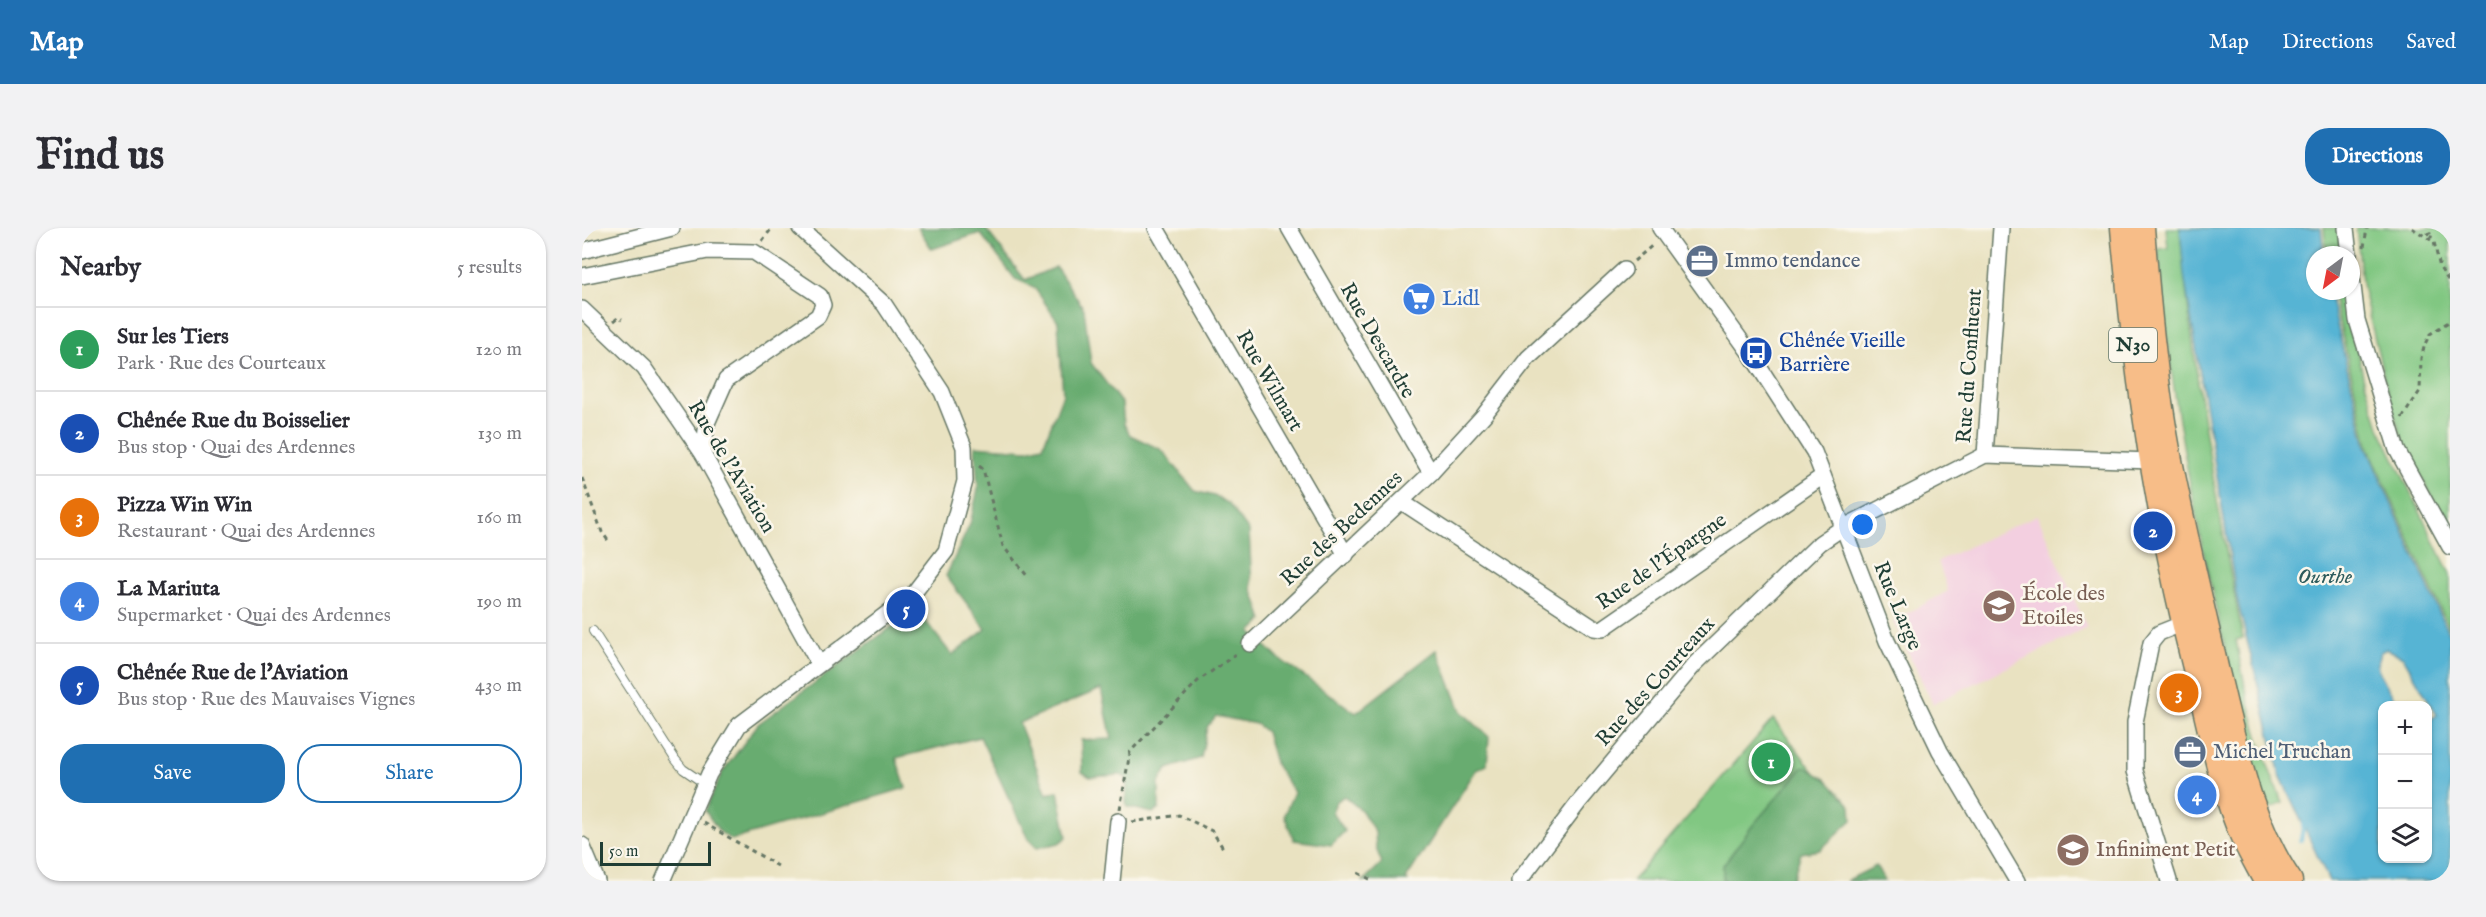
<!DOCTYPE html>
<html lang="en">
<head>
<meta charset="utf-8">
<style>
	:root { --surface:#fff; --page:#f2f2f3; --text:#2b2b33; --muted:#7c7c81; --line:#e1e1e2; --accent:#1f6fb2 }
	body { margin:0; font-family:"IM FELL English",serif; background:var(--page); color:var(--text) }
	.controls { position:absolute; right:18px; bottom:18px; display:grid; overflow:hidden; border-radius:12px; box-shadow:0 2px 4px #0004 }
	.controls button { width:54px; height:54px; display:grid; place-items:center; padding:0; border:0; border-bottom:2px solid var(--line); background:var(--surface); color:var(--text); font:30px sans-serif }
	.compass { position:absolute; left:1724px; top:18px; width:54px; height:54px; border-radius:50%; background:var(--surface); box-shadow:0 2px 4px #0004; rotate:212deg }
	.scale { position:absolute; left:18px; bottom:15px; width:111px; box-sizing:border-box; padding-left:6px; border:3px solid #1f3d34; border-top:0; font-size:16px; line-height:21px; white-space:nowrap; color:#1f3d34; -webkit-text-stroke:4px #fbf7ec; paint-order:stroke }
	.you { position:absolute; left:1281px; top:297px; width:21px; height:21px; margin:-15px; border:4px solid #fff; border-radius:50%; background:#1a73e8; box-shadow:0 0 0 9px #1a73e833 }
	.badge { display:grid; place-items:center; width:39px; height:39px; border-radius:50%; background:var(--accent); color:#fff; font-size:20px; font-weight:700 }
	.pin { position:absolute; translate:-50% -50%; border:3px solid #fff; box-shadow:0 2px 6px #0006 }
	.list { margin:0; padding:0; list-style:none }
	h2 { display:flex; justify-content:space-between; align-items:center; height:78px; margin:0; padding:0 24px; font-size:26px }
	h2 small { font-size:20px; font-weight:400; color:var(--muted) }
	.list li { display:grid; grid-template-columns:39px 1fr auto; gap:18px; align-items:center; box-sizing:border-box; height:84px; padding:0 24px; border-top:2px solid var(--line) }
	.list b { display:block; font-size:22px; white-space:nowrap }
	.list p { margin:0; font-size:20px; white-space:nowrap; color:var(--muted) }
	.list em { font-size:20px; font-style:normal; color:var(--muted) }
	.actions { display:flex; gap:12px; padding:18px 24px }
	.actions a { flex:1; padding:14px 0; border:2px solid var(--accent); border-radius:24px; text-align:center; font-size:21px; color:var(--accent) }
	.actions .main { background:var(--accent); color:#fff }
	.icon { flex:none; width:33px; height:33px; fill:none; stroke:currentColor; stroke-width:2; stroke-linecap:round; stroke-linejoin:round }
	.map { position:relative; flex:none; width:1868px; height:653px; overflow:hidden; border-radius:24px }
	header { display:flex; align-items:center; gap:36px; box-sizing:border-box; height:84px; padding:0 30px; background:var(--accent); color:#fff }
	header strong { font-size:28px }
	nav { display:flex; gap:33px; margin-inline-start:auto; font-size:21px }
	.intro { display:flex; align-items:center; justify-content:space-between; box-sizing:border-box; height:144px; padding:0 36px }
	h1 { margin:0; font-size:42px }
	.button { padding:15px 27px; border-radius:24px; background:var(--accent); color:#fff; font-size:21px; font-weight:700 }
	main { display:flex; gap:36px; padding:0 36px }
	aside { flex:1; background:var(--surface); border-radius:24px; box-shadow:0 2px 4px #0004 }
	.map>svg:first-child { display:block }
	.built { fill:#f3cfe0 }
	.green { fill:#81c782; stroke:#50825b; stroke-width:1.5 }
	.forest { fill:#68ac70; stroke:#447452; stroke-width:1.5 }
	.water { fill:#56b4d4; stroke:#3a7884; stroke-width:1.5; fill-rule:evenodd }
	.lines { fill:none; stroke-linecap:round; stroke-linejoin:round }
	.stream { stroke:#56b4d4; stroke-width:4.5 }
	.service-casing { stroke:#667765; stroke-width:10 }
	.minor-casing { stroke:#667765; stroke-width:18 }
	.primary-casing { stroke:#667765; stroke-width:27 }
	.path { stroke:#667765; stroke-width:3; stroke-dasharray:4.5 4.5; stroke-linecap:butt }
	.service { stroke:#fff; stroke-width:8 }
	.minor { stroke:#fff; stroke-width:15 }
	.primary { stroke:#f7bd88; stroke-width:24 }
	.labels { text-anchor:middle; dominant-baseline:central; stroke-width:5; stroke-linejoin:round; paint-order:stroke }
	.shield { fill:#fbf7ec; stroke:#61756b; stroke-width:1.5 }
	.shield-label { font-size:20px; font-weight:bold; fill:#1f3d34 }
	.service-label { font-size:21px; fill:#4e5e75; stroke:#fbf7ec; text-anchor:start }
	.shop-label { font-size:21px; fill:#366cbe; stroke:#fbf7ec; text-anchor:start }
	.street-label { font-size:21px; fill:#1f3d34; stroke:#fbf7ec }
	.transit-label { font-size:21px; fill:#164399; stroke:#fbf7ec; text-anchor:start }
	.education-label { font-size:21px; fill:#785e54; stroke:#fbf7ec; text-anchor:start }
	.water-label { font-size:22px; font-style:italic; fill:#2d5b5c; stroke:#fbf7ec }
</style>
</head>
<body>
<header>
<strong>Map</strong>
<nav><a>Map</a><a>Directions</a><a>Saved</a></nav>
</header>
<div class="intro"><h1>Find us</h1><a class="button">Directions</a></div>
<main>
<aside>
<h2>Nearby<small>5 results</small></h2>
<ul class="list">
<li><span class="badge" style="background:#2e9e5b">1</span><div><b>Sur les Tiers</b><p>Park · Rue des Courteaux</p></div><em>120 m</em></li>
<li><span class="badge" style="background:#1a4fb4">2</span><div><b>Chênée Rue du Boisselier</b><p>Bus stop · Quai des Ardennes</p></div><em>130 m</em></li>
<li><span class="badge" style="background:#e8710a">3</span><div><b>Pizza Win Win</b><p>Restaurant · Quai des Ardennes</p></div><em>160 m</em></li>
<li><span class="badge" style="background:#3f7fe0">4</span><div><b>La Mariuta</b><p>Supermarket · Quai des Ardennes</p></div><em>190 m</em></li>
<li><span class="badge" style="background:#1a4fb4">5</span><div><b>Chênée Rue de l'Aviation</b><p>Bus stop · Rue des Mauvaises Vignes</p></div><em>430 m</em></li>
</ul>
<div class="actions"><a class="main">Save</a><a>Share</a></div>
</aside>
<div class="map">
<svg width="1868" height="653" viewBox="0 0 1868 653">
	<rect width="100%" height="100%" fill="#fbf7ec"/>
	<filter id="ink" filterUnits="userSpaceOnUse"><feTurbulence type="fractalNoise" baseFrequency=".0167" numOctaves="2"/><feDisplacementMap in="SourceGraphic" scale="12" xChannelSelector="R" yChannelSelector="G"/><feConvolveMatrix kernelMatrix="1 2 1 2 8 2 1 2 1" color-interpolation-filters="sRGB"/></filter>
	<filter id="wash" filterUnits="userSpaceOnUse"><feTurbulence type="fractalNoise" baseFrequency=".008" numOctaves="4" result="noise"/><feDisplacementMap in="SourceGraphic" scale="24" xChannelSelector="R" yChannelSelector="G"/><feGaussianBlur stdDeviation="1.35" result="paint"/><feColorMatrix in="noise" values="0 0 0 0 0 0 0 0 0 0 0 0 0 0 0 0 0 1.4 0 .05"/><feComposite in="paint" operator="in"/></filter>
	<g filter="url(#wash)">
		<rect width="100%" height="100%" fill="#e9e2c1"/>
		<polygon class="built" points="1455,287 1505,400 1351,476 1311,393 1366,363 1356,333"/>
		<g class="green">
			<path d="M1584,0H1598C1610,138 1634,274 1661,410L1654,412C1664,468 1677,522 1701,575L1685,582C1667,529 1656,474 1643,419C1611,287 1587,156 1576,21L1586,20Z"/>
			<polygon points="1742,0 1757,0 1760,27 1745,27"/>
			<polygon points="1774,0 1868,0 1868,302 1822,216 1808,174 1781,62"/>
			<polygon points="1750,63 1764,63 1781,148 1797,199 1868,346 1868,403 1786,218"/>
			<polygon points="1191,491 1257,576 1185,653 1050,653"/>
		</g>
		<g class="forest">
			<polygon points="336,0 403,0 443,52 474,39 502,81 509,135 540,176 542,196 548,207 580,222 613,263 632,268 646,275 667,303 670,360 681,392 669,404 695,429 774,485 855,422 879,483 907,509 905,537 894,542 824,651 826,653 781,653 800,635 794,620 793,604 780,583 762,568 754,574 750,584 763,603 749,617 712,612 702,587 712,564 694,538 684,504 674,496 634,488 625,499 619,530 585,541 577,555 577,581 571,585 546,579 544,575 545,551 539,547 508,549 500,544 499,512 530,511 519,461 437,495 465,566 476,563 485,609 477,615 455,620 446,611 398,509 314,530 324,560 149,612 137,603 123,583 140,545 176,496 334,381 370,427 404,401 364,348 388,296 396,261 393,218 445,222 461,218 481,166 476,94 452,59 433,51 398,5 350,21"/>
			<polygon points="1222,538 1244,551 1269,578 1270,592 1238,622 1219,625 1210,653 1141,653 1141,637 1171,597"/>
			<polygon points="1294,638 1303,653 1264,653"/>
		</g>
		<path class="water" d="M1598,0H1739L1742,27H1733V63H1747L1784,218L1868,409V653H1747L1698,547L1655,371L1602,47ZM1805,421L1821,429L1855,487L1846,493V630H1800V478L1816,477L1797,445L1795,437L1798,424Z"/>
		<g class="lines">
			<polyline class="stream" points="1719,612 1722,595"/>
		</g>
	</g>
	<g filter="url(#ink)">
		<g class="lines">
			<defs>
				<polyline id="service" points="11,403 93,531 101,541 123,556"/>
				<g id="minor">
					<polyline points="574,0 764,327"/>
					<polyline points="707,0 849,245"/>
					<polyline points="1078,0 1170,128 1232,224 1305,413 1358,523 1435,653"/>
					<polyline points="1764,0 1767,27"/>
					<polyline points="0,23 90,0"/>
					<polyline points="1769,41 1775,92 1815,222 1868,319"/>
					<polyline points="0,48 126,23 172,24 238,68 241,77 236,88 144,152 125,195 121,226"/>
					<polyline points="0,81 62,140 121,226 237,436"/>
					<polyline points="1403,227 1419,0"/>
					<polyline points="820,274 1012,400 1020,401 1241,248"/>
					<polyline points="668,416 849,245 902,187 946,130 1042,42"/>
					<polyline points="0,617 15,653"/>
					<polyline points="81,653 127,546 157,497 331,366 364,323 383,253 382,219 360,164 302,76 218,0"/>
					<polyline points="530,653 536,593"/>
					<polyline points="937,653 997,574 1113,436 1238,315 1260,300 1403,227 1569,233"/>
					<polyline points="1587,653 1553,543 1553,494 1569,415 1577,405 1602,395"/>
				</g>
				<g id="primary">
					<path d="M1541,0C1554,153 1578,303 1616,452C1629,503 1639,560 1661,609C1668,624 1676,638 1684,653"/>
					<path d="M1560,0C1566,74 1572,148 1586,222C1600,296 1618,370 1635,444C1653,516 1666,591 1708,653"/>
				</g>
			</defs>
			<use href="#service" class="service-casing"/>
			<use href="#minor" class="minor-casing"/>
			<use href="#primary" class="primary-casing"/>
			<g class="path">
				<polyline points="1830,0 1852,14 1858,40 1868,55"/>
				<polyline points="1845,6 1850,4 1849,10"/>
				<polyline points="180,13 190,0"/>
				<polyline points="1782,19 1785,0"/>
				<polyline points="1052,33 1072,16"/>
				<polyline points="32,93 37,89 40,91"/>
				<polyline points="1820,190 1838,163 1839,130 1843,116 1848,106 1868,93"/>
				<polyline points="397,238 401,241 421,318 446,349"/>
				<polyline points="0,250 20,304 27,314"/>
				<polyline points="538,581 548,524 616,453 657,424"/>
				<polyline points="550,594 597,587 630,603 643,623"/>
				<polyline points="122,595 196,638"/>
				<polyline points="776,645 792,653"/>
			</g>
			<use href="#service" class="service"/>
			<use href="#minor" class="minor"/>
			<use href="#primary" class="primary"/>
		</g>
	</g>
	<defs>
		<symbol id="office-disc" viewBox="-11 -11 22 22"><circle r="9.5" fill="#5c6f8a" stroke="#fbf7ec"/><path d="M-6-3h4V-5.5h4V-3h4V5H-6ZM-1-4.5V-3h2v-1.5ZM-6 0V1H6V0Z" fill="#fff"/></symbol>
		<symbol id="supermarket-disc" viewBox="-11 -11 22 22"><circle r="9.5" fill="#3f7fe0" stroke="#fbf7ec"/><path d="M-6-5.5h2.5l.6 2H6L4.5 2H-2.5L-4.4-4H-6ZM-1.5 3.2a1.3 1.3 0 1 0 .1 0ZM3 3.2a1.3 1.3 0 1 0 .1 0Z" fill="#fff"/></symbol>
		<symbol id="bus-disc" viewBox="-11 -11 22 22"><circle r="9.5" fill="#1a4fb4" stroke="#fbf7ec"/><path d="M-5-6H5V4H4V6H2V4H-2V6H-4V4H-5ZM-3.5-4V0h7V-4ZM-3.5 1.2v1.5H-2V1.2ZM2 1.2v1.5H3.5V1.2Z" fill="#fff"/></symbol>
		<symbol id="school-disc" viewBox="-11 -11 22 22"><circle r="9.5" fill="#8d6e63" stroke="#fbf7ec"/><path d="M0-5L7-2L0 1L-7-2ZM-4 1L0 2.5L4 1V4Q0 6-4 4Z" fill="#fff"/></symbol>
	</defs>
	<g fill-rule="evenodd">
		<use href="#office-disc" x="1101" y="14" width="38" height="38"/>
		<use href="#supermarket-disc" x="818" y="52" width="38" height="38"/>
		<use href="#bus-disc" x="1155" y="106" width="38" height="38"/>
		<use href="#school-disc" x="1398" y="359" width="38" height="38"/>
		<use href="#office-disc" x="1589" y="505" width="38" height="38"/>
		<use href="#school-disc" x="1472" y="603" width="38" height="38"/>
	</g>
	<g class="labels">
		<rect class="shield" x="1527" y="100" width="48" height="34" rx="4.5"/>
		<g class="shield-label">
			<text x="1551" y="117">N30</text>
		</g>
		<g class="service-label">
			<text x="1143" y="33">Immo tendance</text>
			<text x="1631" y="524">Michel Truchan</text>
		</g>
		<g class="shop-label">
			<text x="860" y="71">Lidl</text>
		</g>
		<g class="street-label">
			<text transform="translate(795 113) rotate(60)">Rue Descardre</text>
			<text transform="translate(1388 138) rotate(-86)">Rue du Confluent</text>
			<text transform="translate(687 153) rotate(60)">Rue Wilmart</text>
			<text transform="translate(149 239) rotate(59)">Rue de l'Aviation</text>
			<text transform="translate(760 301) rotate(-43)">Rue des Bedennes</text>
			<text transform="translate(1080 334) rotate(-35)">Rue de l'Épargne</text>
			<text transform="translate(1315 378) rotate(67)">Rue Large</text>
			<text transform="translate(1074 454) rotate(-48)">Rue des Courteaux</text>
		</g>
		<g class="transit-label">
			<text x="1197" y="113">Chênée Vieille<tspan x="1197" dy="24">Barrière</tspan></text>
		</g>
		<g class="education-label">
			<text x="1440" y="366">École des<tspan x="1440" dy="24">Etoiles</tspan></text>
			<text x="1514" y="622">Infiniment Petit</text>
		</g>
		<g class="water-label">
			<text x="1743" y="349">Ourthe</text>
		</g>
	</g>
</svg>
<div class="controls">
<button>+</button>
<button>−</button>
<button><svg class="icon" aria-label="layers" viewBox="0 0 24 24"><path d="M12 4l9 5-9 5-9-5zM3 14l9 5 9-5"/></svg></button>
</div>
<svg class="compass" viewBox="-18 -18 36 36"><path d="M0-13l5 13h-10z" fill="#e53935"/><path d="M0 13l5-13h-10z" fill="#7c7c81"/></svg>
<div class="scale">50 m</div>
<div class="you"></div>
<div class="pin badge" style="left:1189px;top:534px;background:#2e9e5b">1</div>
<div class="pin badge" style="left:1571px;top:303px;background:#1a4fb4">2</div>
<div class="pin badge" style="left:1597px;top:465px;background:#e8710a">3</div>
<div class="pin badge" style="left:1615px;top:567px;background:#3f7fe0">4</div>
<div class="pin badge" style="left:324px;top:381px;background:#1a4fb4">5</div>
</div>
</main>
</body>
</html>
